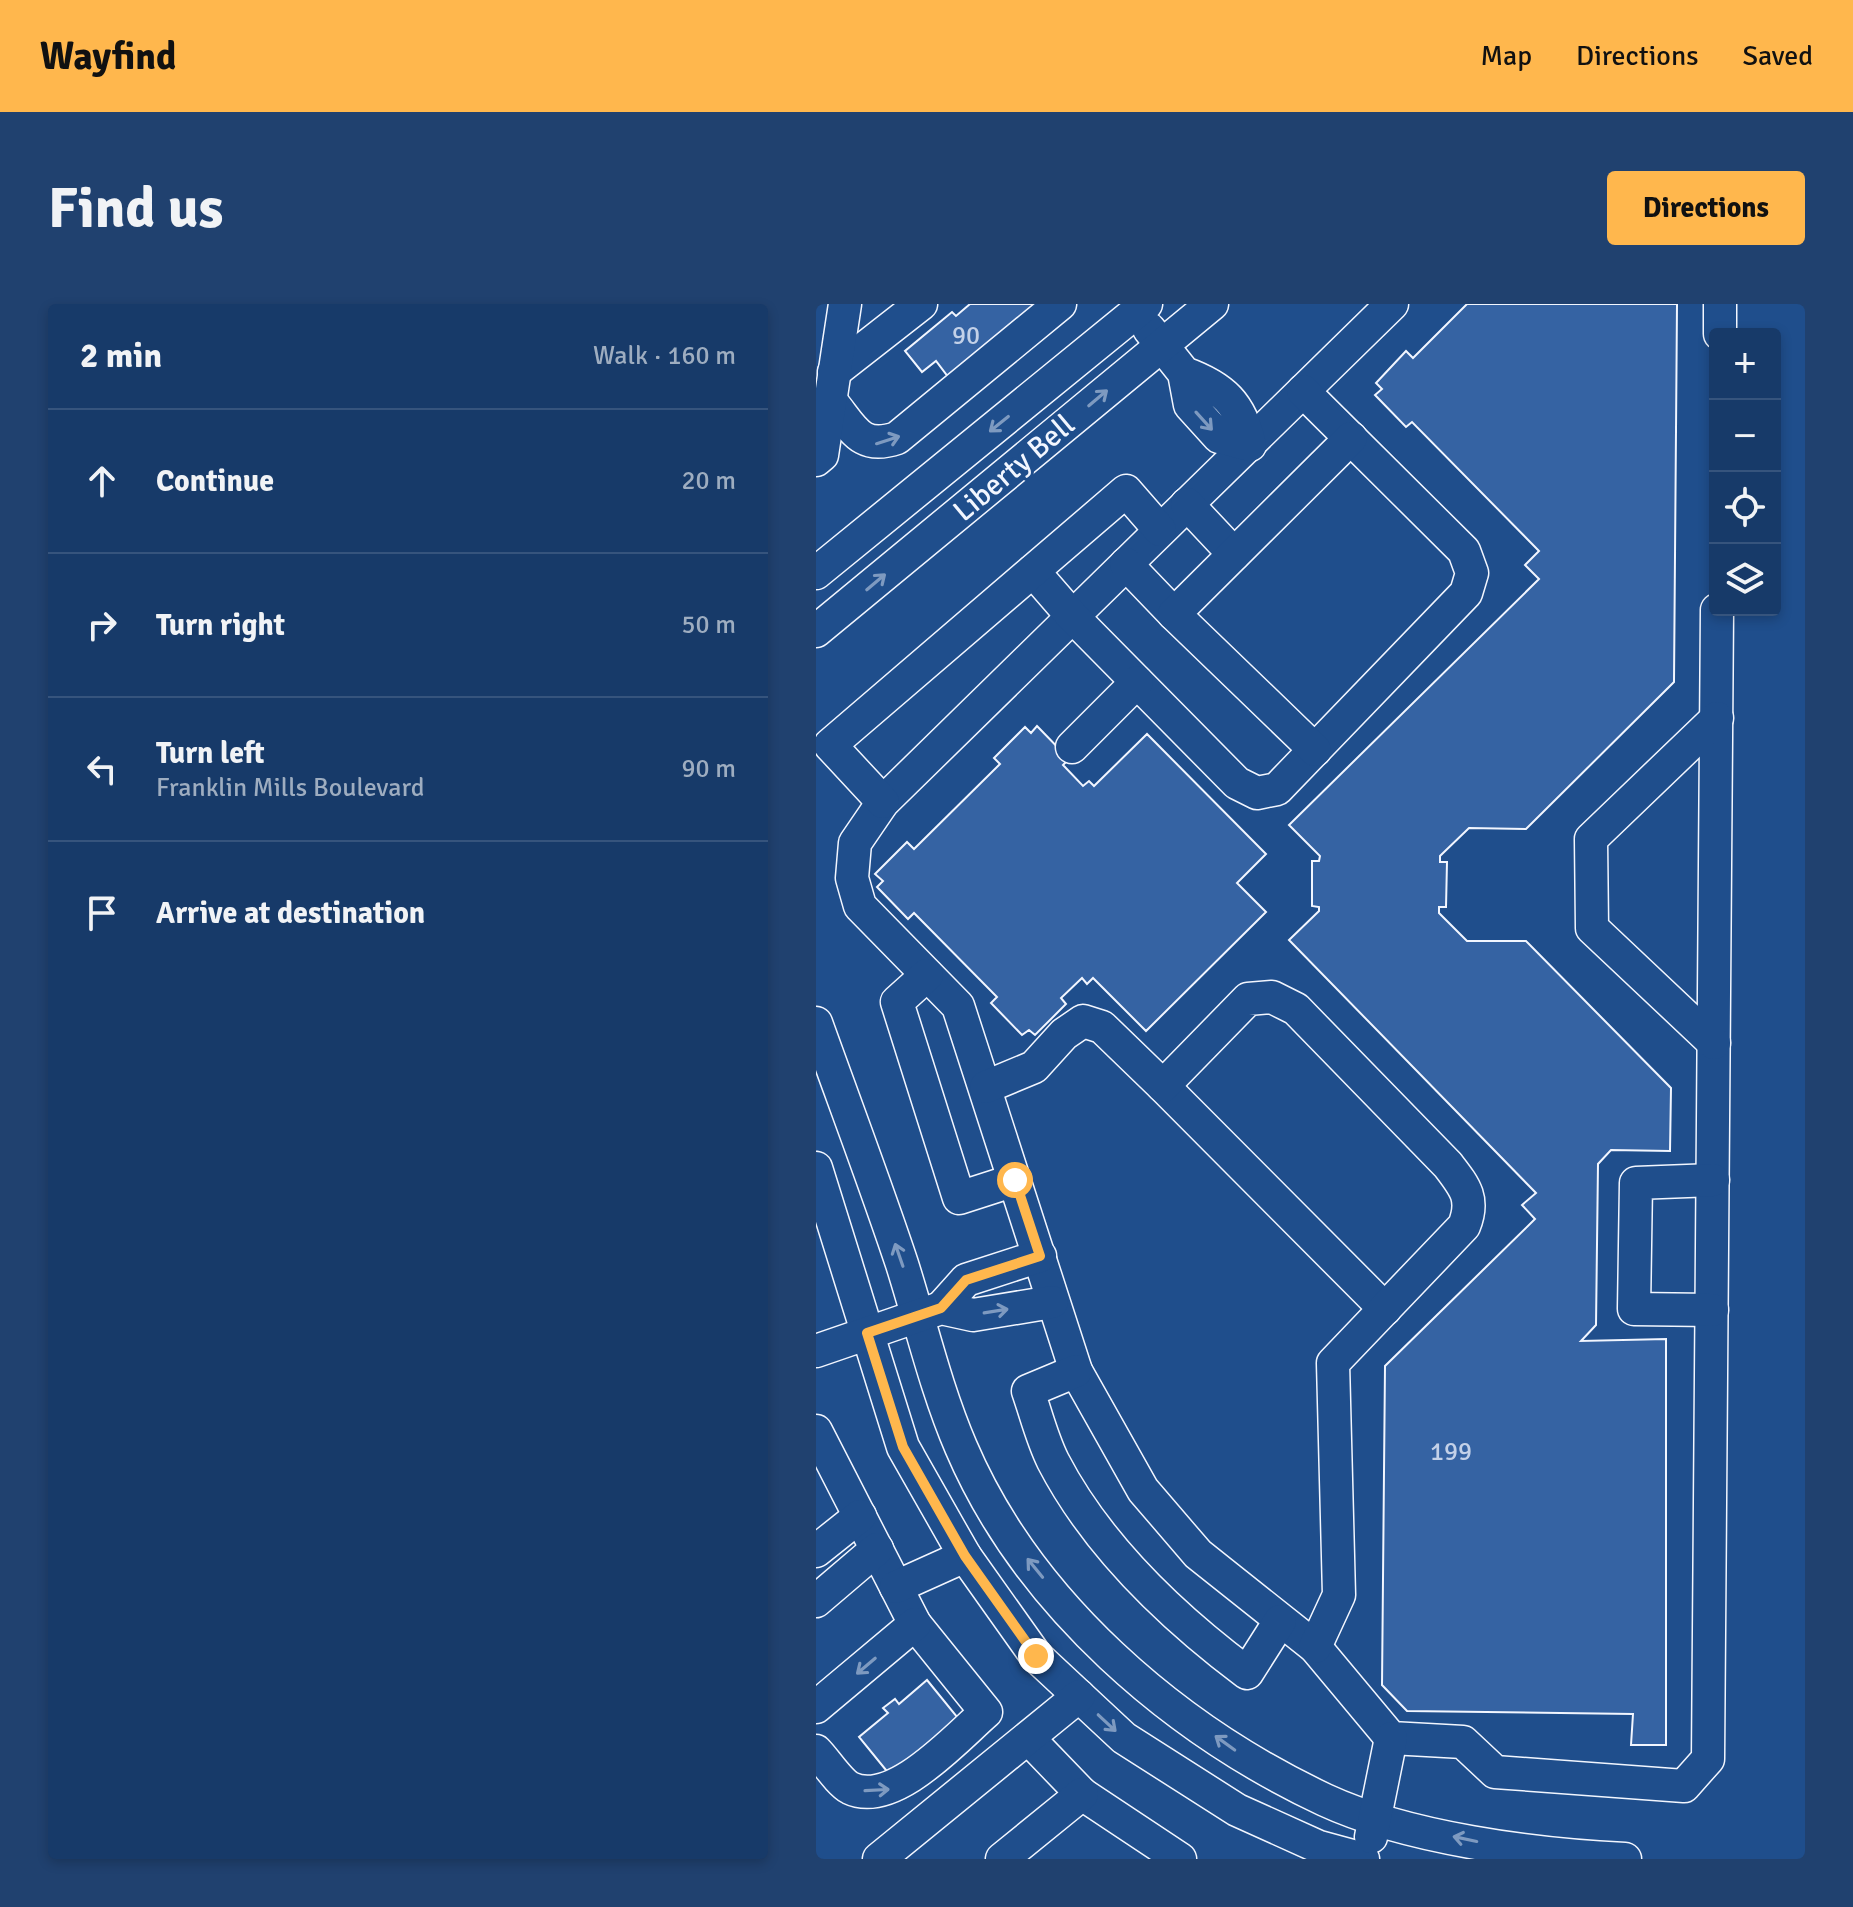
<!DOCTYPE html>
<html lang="en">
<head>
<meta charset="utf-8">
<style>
	:root { --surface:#173a69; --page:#20416f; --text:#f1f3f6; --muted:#9eadc0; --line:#36547d; --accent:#ffb74d }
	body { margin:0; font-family:Signika,sans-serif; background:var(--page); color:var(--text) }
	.controls { position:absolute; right:24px; top:24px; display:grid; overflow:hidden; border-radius:8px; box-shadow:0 4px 12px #0003 }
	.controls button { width:72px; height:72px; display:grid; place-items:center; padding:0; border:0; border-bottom:2px solid var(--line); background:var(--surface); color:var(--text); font:40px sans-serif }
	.stop { position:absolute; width:24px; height:24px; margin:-18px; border:6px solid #ffb74d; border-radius:50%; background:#fff }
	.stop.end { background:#ffb74d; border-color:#fff; box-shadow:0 2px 8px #0008 }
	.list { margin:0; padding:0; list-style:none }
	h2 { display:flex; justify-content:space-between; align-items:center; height:104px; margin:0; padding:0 32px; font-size:34px }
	h2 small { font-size:26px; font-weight:400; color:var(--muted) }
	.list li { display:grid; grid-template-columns:52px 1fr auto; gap:24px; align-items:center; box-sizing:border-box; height:144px; padding:0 32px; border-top:2px solid var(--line) }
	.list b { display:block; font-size:30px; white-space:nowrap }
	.list p { margin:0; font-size:26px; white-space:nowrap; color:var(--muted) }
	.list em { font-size:26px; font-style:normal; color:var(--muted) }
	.icon { flex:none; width:44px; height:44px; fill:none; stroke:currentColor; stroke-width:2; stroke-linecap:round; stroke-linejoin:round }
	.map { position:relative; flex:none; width:989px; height:1555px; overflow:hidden; border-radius:8px }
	header { display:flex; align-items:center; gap:48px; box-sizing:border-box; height:112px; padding:0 40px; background:var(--accent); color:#111 }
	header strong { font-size:38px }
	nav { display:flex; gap:44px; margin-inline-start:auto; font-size:28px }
	.intro { display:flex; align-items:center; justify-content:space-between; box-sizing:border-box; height:192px; padding:0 48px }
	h1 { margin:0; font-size:56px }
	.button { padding:20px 36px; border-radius:8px; background:var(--accent); color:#111; font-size:28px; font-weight:700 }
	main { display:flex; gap:48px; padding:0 48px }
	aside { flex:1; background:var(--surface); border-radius:8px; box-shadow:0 4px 12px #0003 }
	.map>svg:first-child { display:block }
	.building { fill:#3563a3; stroke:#f2f6ff; stroke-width:2 }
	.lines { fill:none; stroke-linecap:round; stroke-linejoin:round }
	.minor-casing { stroke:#f2f6ff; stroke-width:35 }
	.minor { stroke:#1f4e8c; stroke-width:32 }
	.oneway { stroke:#7e9ac0 }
	.route { stroke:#ffb74d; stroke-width:10 }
	.labels { text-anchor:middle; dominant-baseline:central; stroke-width:6; stroke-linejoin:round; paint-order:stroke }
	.number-label { font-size:26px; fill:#c3d1e8 }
	.street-label { font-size:30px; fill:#f2f6ff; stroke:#1f4e8c }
</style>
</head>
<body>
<header>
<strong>Wayfind</strong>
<nav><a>Map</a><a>Directions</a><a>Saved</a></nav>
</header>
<div class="intro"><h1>Find us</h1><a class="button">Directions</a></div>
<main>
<aside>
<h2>2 min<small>Walk · 160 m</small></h2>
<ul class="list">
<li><svg class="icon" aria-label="ahead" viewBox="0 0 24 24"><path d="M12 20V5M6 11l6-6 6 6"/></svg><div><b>Continue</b></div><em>20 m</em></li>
<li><svg class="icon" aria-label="right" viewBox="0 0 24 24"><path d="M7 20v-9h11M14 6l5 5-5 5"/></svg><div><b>Turn right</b></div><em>50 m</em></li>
<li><svg class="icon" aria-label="left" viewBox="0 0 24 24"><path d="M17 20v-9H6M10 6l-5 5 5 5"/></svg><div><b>Turn left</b><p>Franklin Mills Boulevard</p></div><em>90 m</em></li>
<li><svg class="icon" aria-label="arrive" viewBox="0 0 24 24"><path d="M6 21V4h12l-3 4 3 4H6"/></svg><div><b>Arrive at destination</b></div></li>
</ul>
</aside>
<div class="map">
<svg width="989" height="1555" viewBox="0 0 989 1555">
	<rect width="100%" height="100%" fill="#1f4e8c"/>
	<g class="building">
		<polygon points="154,0 227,0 136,78 120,57 106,68 89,47 136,8 140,12"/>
		<polygon points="651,0 861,0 858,378 710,525 653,524 624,552 624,558 631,558 630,603 623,603 623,609 651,637 710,637 855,784 854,847 795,846 782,860 780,1021 765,1037 850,1035 850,1441 815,1441 817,1410 591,1407 566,1381 569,1062 719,915 706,901 720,889 473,636 503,607 503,603 496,602 496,557 503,557 504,552 473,521 723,275 709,261 723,247 596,118 590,123 559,91 566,85 560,79 590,47 597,54"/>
		<polygon points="221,422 253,455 247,461 267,482 273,477 278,482 331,430 450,550 421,579 450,608 330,727 277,674 271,680 266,674 245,694 250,700 219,731 213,726 206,731 175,699 181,693 98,609 92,615 61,583 67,577 59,570 91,538 98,545 184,460 178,454 209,423 215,429"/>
		<polygon points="111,1376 142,1414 74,1471 43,1433 72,1409 67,1404 79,1395 83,1400"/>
	</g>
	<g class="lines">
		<defs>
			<g id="minor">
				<polyline points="576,0 67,498 39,539 36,574 44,602 142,702 260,1067 327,1186 382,1250 499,1343 575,1434 647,1438 679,1468 868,1482 892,1455 901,306"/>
				<path d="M333,25L368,69L374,101L403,133L434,141C425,100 407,83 368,69"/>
				<polyline points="904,30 904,0"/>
				<polyline points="18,68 105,0"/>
				<path d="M14,96C37,123 43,147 81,134L244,0"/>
				<polyline points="0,156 6,151 29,0"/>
				<polyline points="371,200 418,250"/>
				<polyline points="310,260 358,310"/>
				<polyline points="217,267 256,312 421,479 441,489 461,485 650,289 656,269 648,247 487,87"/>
				<polyline points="0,269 330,0"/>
				<polyline points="0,327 396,0"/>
				<polyline points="256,443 321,378"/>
				<polyline points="499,446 358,310 535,134"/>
				<polyline points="67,498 14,441 310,187 344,226"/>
				<polyline points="111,671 81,698 143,894 199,876"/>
				<path d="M0,719C29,800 59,879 86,960C105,1020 120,1085 145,1143C212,1300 358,1425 509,1496C591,1534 719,1551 809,1555"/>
				<polyline points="898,739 776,624 775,535 901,414"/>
				<polyline points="347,782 569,1005"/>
				<path d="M170,783L218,763L248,730L267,717L286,723L347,782L432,695L456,693L480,705L632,861C649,883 659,895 648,922L517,1059L523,1291L499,1343"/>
				<polyline points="0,864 87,1143 149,1252 220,1352 308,1434 421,1506 503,1543 547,1555"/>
				<polyline points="125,1004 150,976 224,952"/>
				<polyline points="896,1006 818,1005 820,879 897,876"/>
				<polyline points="0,1047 125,1004 157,1011 236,998"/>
				<path d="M260,1067L212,1087C220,1110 226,1135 237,1157C281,1242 355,1312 431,1369L464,1317"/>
				<path d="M0,1127L99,1320L170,1408C140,1434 77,1505 34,1484C22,1477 10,1457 0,1447"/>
				<polyline points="0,1247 44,1212"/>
				<polyline points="80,1283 149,1252"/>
				<polyline points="0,1297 61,1245"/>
				<polyline points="0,1403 99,1320"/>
				<polyline points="212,1434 266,1490 364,1555"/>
				<polyline points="555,1533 575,1434"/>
				<polyline points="63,1555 263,1392"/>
				<polyline points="186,1555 266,1490"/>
			</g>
		</defs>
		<use href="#minor" class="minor-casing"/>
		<use href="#minor" class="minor"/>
	</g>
	<defs><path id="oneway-shaft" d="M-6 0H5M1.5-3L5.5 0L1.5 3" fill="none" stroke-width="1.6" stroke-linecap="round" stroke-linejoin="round" transform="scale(2)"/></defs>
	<g class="oneway">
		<use href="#oneway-shaft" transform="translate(282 94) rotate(-40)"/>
		<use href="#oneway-shaft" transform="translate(388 117) rotate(48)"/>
		<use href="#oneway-shaft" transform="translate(183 120) rotate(141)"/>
		<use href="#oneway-shaft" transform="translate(72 136) rotate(-18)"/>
		<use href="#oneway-shaft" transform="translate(60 278) rotate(-40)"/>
		<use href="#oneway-shaft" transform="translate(83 951) rotate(-109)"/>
		<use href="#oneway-shaft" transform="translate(180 1007) rotate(-9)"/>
		<use href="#oneway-shaft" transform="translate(219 1264) rotate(-129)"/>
		<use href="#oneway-shaft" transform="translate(50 1362) rotate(140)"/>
		<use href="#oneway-shaft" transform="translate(291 1419) rotate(43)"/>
		<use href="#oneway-shaft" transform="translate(409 1439) rotate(-144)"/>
		<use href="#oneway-shaft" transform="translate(61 1486) rotate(-3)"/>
		<use href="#oneway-shaft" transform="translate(649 1535) rotate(-168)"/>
	</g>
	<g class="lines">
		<polyline class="route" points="199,876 224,952 150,976 125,1004 51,1029 87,1143 149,1252 220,1352"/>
	</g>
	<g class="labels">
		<g class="number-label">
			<text x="150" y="32">90</text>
			<text x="635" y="1148">199</text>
		</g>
		<g class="street-label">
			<text transform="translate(198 164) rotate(-40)">Liberty Bell</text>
		</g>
	</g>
</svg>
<div class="controls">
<button>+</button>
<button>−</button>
<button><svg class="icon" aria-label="locate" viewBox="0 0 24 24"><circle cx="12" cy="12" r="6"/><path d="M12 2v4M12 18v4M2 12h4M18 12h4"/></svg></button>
<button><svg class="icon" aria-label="layers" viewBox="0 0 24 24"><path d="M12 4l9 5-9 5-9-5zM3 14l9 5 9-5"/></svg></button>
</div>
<div class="stop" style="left:199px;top:876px"></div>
<div class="stop end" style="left:220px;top:1352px"></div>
</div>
</main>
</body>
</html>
